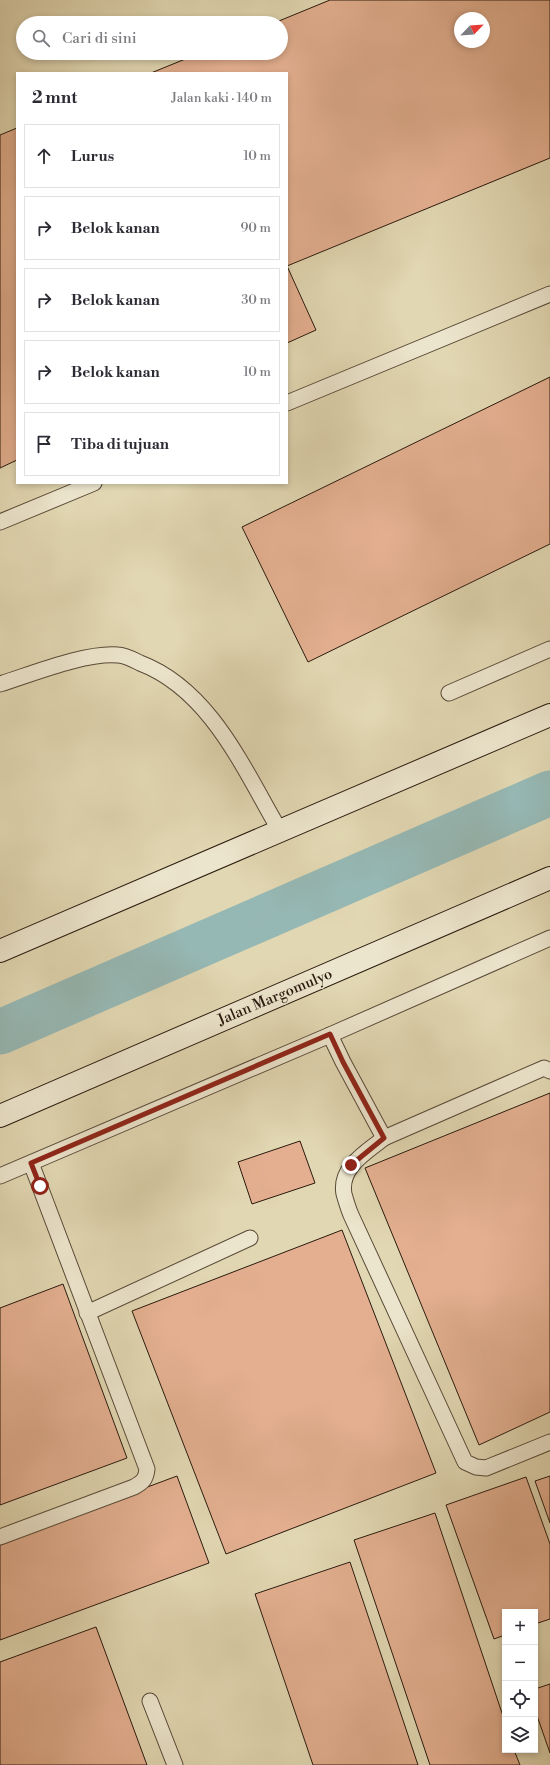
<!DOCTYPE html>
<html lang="id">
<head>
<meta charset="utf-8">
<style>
	:root { --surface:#fff; --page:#f7f7f7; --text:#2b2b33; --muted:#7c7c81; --line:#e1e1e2 }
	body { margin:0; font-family:"Libre Bodoni",serif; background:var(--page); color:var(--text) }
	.controls { position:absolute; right:12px; bottom:12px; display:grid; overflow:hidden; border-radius:0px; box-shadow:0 2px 6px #0003 }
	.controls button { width:36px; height:36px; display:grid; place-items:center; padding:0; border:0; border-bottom:1px solid var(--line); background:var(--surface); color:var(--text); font:20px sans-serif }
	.compass { position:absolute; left:454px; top:12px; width:36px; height:36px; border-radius:50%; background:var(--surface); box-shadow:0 2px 6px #0003; rotate:65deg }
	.stop { position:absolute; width:12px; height:12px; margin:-9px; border:3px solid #8f2418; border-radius:50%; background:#fff }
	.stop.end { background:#8f2418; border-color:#fff; box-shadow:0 1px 4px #0008 }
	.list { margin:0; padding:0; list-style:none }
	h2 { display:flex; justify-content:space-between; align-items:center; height:52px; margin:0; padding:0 16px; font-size:17px }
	h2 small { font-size:13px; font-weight:400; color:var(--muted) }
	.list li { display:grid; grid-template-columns:26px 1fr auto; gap:12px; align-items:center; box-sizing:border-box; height:64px; margin:0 8px 8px; padding:0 8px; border:1px solid var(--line); border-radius:0px }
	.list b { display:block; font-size:15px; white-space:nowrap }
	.list em { font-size:13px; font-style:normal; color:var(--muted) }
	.icon { flex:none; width:22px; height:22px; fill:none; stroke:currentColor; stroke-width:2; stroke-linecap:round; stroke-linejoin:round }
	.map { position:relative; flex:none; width:550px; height:1765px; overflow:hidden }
	.search { position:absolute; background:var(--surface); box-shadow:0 2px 6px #0003; left:16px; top:16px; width:272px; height:44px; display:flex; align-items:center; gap:10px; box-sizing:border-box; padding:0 14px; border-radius:22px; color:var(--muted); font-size:15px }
	.panel { position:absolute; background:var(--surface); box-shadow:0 2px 6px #0003; left:16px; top:72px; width:272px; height:412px; border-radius:0px }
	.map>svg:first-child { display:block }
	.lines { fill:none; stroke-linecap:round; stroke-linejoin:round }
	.river { stroke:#96b8b4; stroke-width:45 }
	.building { fill:#e3af90; stroke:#2a1a0e; fill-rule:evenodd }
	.service-casing { stroke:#584937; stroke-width:17 }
	.secondary-casing { stroke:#2a1a0e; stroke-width:24 }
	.service { stroke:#ece5cd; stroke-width:15 }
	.secondary { stroke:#ece5cd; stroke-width:22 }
	.route { stroke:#8f2418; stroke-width:5 }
	.labels { text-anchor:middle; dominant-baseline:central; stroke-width:3; stroke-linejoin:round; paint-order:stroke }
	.street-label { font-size:15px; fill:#2a1a0e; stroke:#ece5cd }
</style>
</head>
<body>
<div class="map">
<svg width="550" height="1765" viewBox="0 0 550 1765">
	<rect width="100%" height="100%" fill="#e1d7b2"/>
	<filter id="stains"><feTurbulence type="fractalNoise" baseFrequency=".005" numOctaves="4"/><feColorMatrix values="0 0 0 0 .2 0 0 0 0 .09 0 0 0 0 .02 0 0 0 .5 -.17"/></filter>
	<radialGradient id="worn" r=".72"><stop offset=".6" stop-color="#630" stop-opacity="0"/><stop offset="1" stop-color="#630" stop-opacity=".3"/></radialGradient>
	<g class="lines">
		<polyline class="river" points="0,1032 550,793"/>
	</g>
	<g class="building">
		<path d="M330,0H550V158L287,266L316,330L287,343V73H151L200,53H281V23H274ZM460,18H484V42H460Z"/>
		<polygon points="17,128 17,460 0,468 0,135"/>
		<polygon points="550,377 550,544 308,662 242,527"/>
		<polygon points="550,1093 550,1412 479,1445 365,1168"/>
		<polygon points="300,1141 315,1183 252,1204 238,1162"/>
		<polygon points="342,1230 436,1473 226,1554 132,1311"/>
		<polygon points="63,1284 127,1458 0,1505 0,1308"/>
		<polygon points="177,1476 209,1563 0,1640 0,1542"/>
		<polygon points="550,1476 550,1523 535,1481"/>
		<polygon points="526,1477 550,1544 550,1619 535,1624 535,1612 505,1612 505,1635 494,1639 446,1505"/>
		<polygon points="435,1513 505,1722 505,1750 514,1750 520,1765 430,1765 354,1540"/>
		<polygon points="350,1562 418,1765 313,1765 255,1594"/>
		<polygon points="96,1627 147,1765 0,1765 0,1662"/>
		<polygon points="550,1684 550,1753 535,1710 535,1689"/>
	</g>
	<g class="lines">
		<defs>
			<g id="service">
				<polyline points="287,403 550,294"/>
				<polyline points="0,522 94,483"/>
				<path d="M0,684C32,674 86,652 118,655C125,655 134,660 140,663C211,690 244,770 280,831"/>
				<polyline points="449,693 550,649"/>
				<polyline points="330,1035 343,1062 384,1138 544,1068 550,1071"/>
				<path d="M384,1138C367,1152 339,1167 344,1194C346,1201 348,1208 351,1215L465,1462L476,1467L486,1468L550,1442"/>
				<polyline points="0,1176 330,1035 550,938"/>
				<polyline points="87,1313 250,1238"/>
				<path d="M0,1537L134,1487C143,1482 146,1479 147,1469L31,1163"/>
				<polyline points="150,1701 175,1765"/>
			</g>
			<g id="secondary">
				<polyline points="0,951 550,715"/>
				<polyline points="0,1116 550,878"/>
			</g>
		</defs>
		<use href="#service" class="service-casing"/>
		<use href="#secondary" class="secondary-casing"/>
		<use href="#service" class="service"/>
		<use href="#secondary" class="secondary"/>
	</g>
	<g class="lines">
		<polyline class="route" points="40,1186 31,1163 330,1034 343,1062 384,1138 351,1165"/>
	</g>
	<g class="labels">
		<g class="street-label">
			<text transform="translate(275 997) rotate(-23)">Jalan Margomulyo</text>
		</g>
	</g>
	<rect width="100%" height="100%" filter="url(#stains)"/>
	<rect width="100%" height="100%" fill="url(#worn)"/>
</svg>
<div class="controls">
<button>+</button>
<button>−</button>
<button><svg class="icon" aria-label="locate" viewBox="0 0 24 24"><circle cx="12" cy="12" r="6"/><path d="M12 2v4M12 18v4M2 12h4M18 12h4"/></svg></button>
<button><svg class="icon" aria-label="layers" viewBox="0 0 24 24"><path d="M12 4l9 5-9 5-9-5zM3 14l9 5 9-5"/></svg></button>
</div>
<svg class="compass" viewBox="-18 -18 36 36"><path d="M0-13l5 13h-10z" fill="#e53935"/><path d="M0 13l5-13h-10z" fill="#7c7c81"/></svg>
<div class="stop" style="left:40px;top:1186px"></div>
<div class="stop end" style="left:351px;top:1165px"></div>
<div class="search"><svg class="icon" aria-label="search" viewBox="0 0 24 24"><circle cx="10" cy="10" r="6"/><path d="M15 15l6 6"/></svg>Cari di sini</div>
<section class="panel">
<h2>2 mnt<small>Jalan kaki · 140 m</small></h2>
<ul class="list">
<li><svg class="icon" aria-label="ahead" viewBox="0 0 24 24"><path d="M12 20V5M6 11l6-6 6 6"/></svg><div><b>Lurus</b></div><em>10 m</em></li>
<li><svg class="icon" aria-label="right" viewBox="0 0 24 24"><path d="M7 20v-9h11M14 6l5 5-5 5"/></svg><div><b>Belok kanan</b></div><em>90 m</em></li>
<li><svg class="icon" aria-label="right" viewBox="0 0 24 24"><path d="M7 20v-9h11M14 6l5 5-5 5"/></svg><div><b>Belok kanan</b></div><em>30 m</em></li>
<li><svg class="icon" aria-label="right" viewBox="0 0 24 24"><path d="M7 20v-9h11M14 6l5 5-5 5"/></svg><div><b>Belok kanan</b></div><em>10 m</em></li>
<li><svg class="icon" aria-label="arrive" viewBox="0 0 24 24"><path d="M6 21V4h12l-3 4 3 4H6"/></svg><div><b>Tiba di tujuan</b></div></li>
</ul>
</section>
</div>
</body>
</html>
